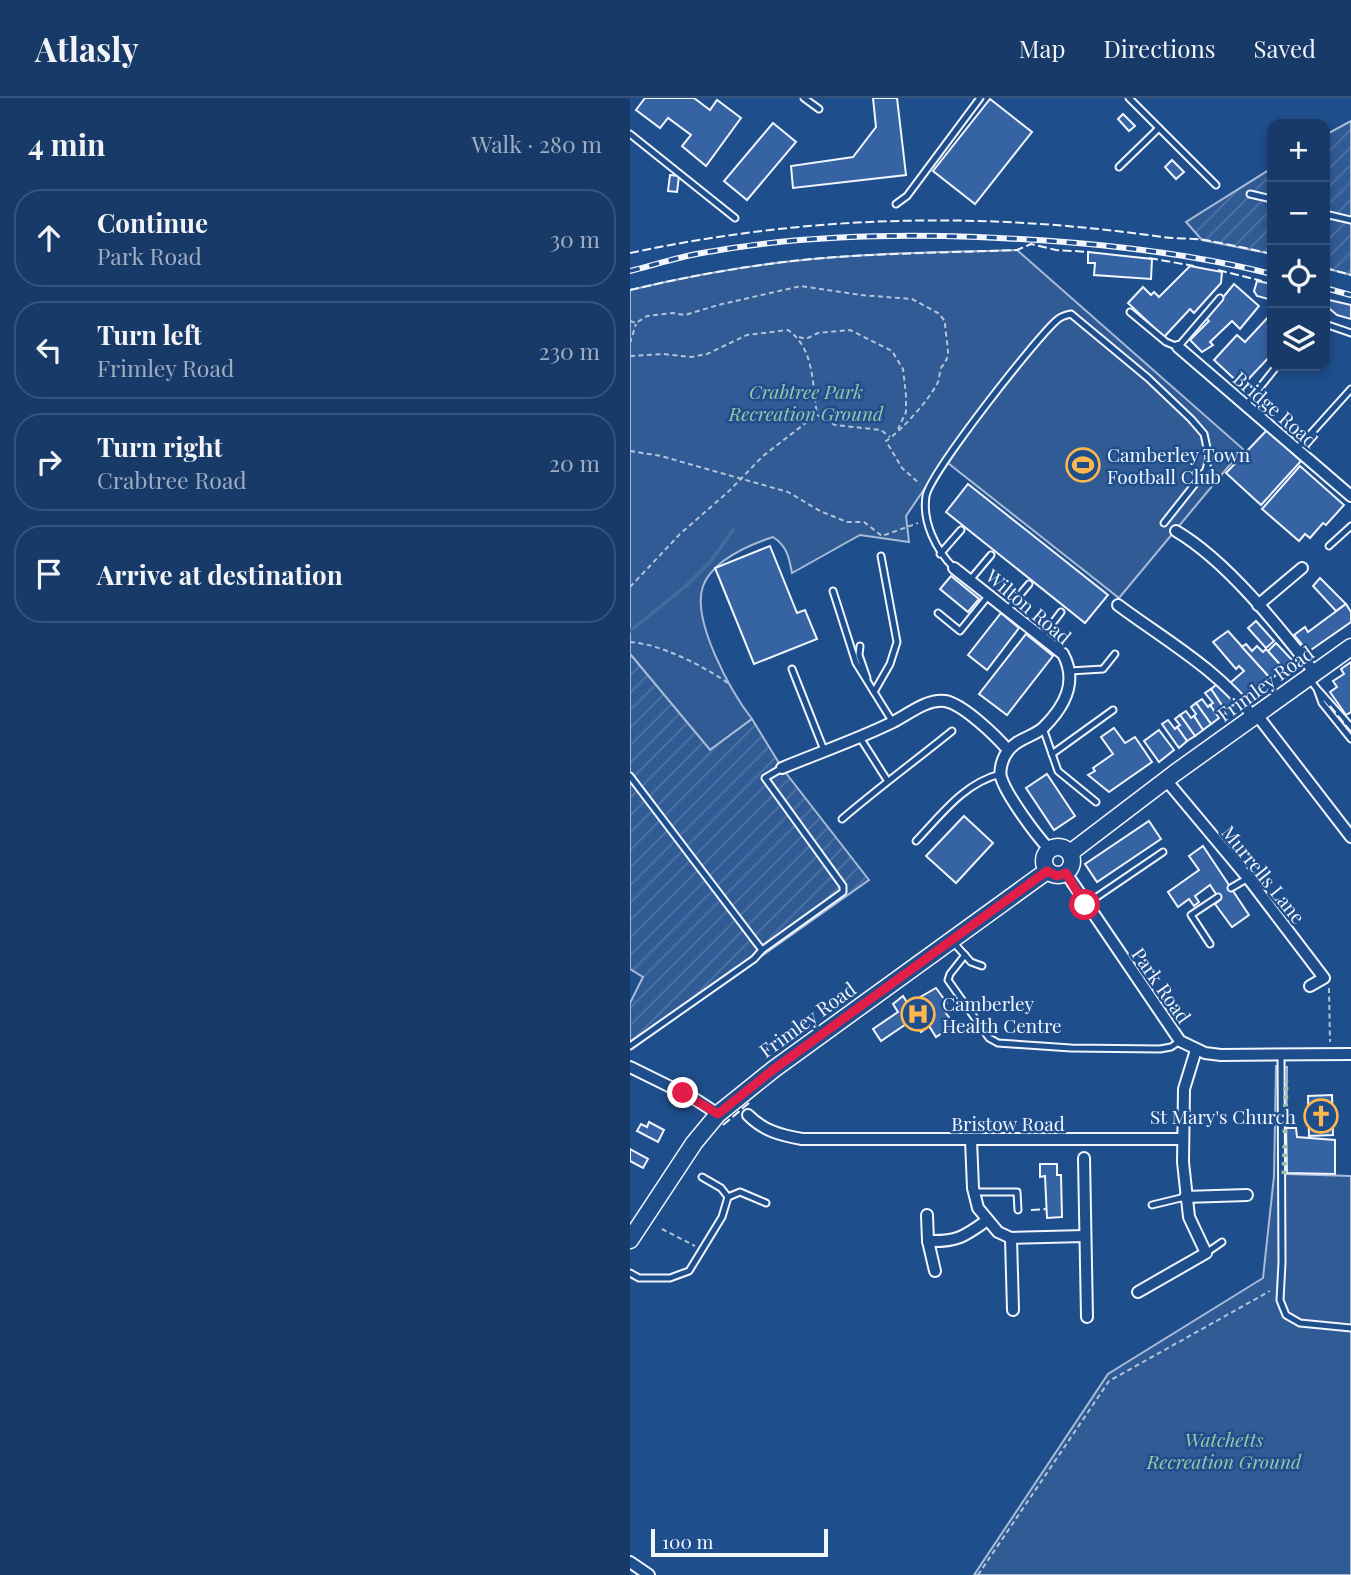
<!DOCTYPE html>
<html lang="en">
<head>
<meta charset="utf-8">
<style>
	:root { --surface:#173a69; --page:#244571; --text:#f1f3f6; --muted:#9eadc0; --line:#36547d }
	body { margin:0; font-family:"Playfair Display",serif; background:var(--page); color:var(--text) }
	.controls { position:absolute; right:21px; top:21px; display:grid; overflow:hidden; border-radius:14px; box-shadow:0 4px 10px #0003 }
	.controls button { width:63px; height:63px; display:grid; place-items:center; padding:0; border:0; border-bottom:2px solid var(--line); background:var(--surface); color:var(--text); font:35px sans-serif }
	.scale { position:absolute; left:21px; bottom:18px; width:177px; box-sizing:border-box; padding-left:7px; border:4px solid #f2f6ff; border-top:0; font-size:19px; line-height:24px; white-space:nowrap; color:#f2f6ff; -webkit-text-stroke:5px #1f4e8c; paint-order:stroke }
	.stop { position:absolute; width:21px; height:21px; margin:-16px; border:5px solid #e11d48; border-radius:50%; background:#fff }
	.stop.end { background:#e11d48; border-color:#fff; box-shadow:0 2px 7px #0008 }
	.list { margin:0; padding:0; list-style:none }
	h2 { display:flex; justify-content:space-between; align-items:center; height:91px; margin:0; padding:0 28px; font-size:30px }
	h2 small { font-size:23px; font-weight:400; color:var(--muted) }
	.list li { display:grid; grid-template-columns:46px 1fr auto; gap:21px; align-items:center; box-sizing:border-box; height:98px; margin:0 14px 14px; padding:0 14px; border:2px solid var(--line); border-radius:28px }
	.list b { display:block; font-size:26px; white-space:nowrap }
	.list p { margin:0; font-size:23px; white-space:nowrap; color:var(--muted) }
	.list em { font-size:23px; font-style:normal; color:var(--muted) }
	.icon { flex:none; width:38px; height:38px; fill:none; stroke:currentColor; stroke-width:2; stroke-linecap:round; stroke-linejoin:round }
	.map { position:relative; flex:none; width:721px; height:1477px; overflow:hidden }
	header { display:flex; align-items:center; gap:42px; box-sizing:border-box; height:98px; padding:0 35px; background:var(--surface); border-bottom:2px solid var(--line) }
	header strong { font-size:33px }
	nav { display:flex; gap:38px; margin-inline-start:auto; font-size:24px }
	main { display:flex }
	aside { flex:1; background:var(--surface) }
	.map>svg:first-child { display:block }
	.park { fill:#305b95; stroke:#a8bbd7; stroke-width:2 }
	.garden { fill:url(#garden-furrows); stroke:#a8bbd7; stroke-width:2 }
	.lines { fill:none; stroke-linecap:round; stroke-linejoin:round }
	.stream { stroke:#446ba0; stroke-width:3.5 }
	.building { fill:#3563a3; stroke:#f2f6ff; stroke-width:2 }
	.lane-casing { stroke:#f2f6ff; stroke-width:9 }
	.street-casing { stroke:#f2f6ff; stroke-width:14 }
	.secondary-casing { stroke:#f2f6ff; stroke-width:19 }
	.path { stroke:#b3c4dc; stroke-width:2; stroke-dasharray:5 3.5; stroke-linecap:butt }
	.lane { stroke:#1f4e8c; stroke-width:5 }
	.street { stroke:#1f4e8c; stroke-width:10 }
	.secondary { stroke:#1f4e8c; stroke-width:16 }
	.rail-casing { stroke:#f2f6ff; stroke-width:6 }
	.rail { stroke:#1f4e8c; stroke-width:3.5; stroke-dasharray:10; stroke-linecap:butt }
	.hedge { stroke:#97c8a6; stroke-width:5; stroke-dasharray:3.5 5; stroke-linecap:butt }
	.fence { stroke:#f2f6ff; stroke-width:2; stroke-dasharray:9 3.5; stroke-linecap:butt }
	.route { stroke:#e11d48; stroke-width:9 }
	.labels { text-anchor:middle; dominant-baseline:central; stroke-width:5; stroke-linejoin:round; paint-order:stroke }
	.park-label { font-size:19px; font-style:italic; fill:#97c8a6; stroke:#1f4e8c }
	.street-label { font-size:19px; fill:#f2f6ff; stroke:#1f4e8c }
	.poi-label { font-size:19px; fill:#f2f6ff; stroke:#1f4e8c; text-anchor:start }
</style>
</head>
<body>
<header>
<strong>Atlasly</strong>
<nav><a>Map</a><a>Directions</a><a>Saved</a></nav>
</header>
<main>
<aside>
<h2>4 min<small>Walk · 280 m</small></h2>
<ul class="list">
<li><svg class="icon" aria-label="ahead" viewBox="0 0 24 24"><path d="M12 20V5M6 11l6-6 6 6"/></svg><div><b>Continue</b><p>Park Road</p></div><em>30 m</em></li>
<li><svg class="icon" aria-label="left" viewBox="0 0 24 24"><path d="M17 20v-9H6M10 6l-5 5 5 5"/></svg><div><b>Turn left</b><p>Frimley Road</p></div><em>230 m</em></li>
<li><svg class="icon" aria-label="right" viewBox="0 0 24 24"><path d="M7 20v-9h11M14 6l5 5-5 5"/></svg><div><b>Turn right</b><p>Crabtree Road</p></div><em>20 m</em></li>
<li><svg class="icon" aria-label="arrive" viewBox="0 0 24 24"><path d="M6 21V4h12l-3 4 3 4H6"/></svg><div><b>Arrive at destination</b></div></li>
</ul>
</aside>
<div class="map">
<svg width="721" height="1477" viewBox="0 0 721 1477">
	<defs>
		<pattern id="garden-furrows" width="10" height="10" patternUnits="userSpaceOnUse" patternTransform="scale(1.75)"><rect width="10" height="10" fill="#305b95"/><path d="M-1 1l2-2M0 10L10 0M9 11l2-2" fill="none" stroke="#4e73a5"/></pattern>
	</defs>
	<rect width="100%" height="100%" fill="#1f4e8c"/>
	<g class="park">
		<path d="M387,152L613,351L489,500L314,362L276,418L279,444L230,437L162,475C159,459 157,448 143,439C119,447 83,462 73,488C61,522 101,594 122,621L80,652L0,556V192C72,175 148,162 222,158C277,154 332,154 387,152Z"/>
		<polygon points="646,968 657,969 656,1076 721,1078 721,1477 344,1477 478,1276 633,1180 644,1078"/>
	</g>
	<g class="garden">
		<polygon points="721,23 721,177 695,170 695,37"/>
		<polygon points="642,70 642,156 572,142 556,124"/>
		<polygon points="0,556 80,652 122,621 152,670 239,782 0,951 0,905 13,879 0,871"/>
	</g>
	<g class="lines">
		<polyline class="stream" points="0,533 57,487 81,463 103,432"/>
	</g>
	<g class="building">
		<polygon points="15,0 64,0 80,12 87,2 111,20 76,68 52,48 61,37 38,20 30,30 6,12"/>
		<polygon points="243,0 267,0 276,77 163,90 161,68 223,59 246,29"/>
		<polygon points="360,1 402,34 345,106 303,73"/>
		<polygon points="493,16 505,28 499,33 488,21"/>
		<polygon points="143,25 166,44 117,102 94,83"/>
		<polygon points="542,62 554,74 546,81 535,69"/>
		<polygon points="40,77 49,78 47,94 38,93"/>
		<polygon points="458,154 522,161 521,181 464,177 465,165 458,165"/>
		<polygon points="560,168 592,174 591,185 564,215 560,211 534,239 498,205 513,189 521,197 524,194 529,199"/>
		<polygon points="627,183 642,186 642,202 627,198 624,193"/>
		<polygon points="604,186 629,208 610,231 602,223 580,244 583,247 572,254 560,242 579,223 576,220"/>
		<polygon points="695,201 721,207 721,221 707,217 700,211 695,220"/>
		<polygon points="641,216 642,256 612,288 584,262 607,237 615,244"/>
		<polygon points="637,332 671,363 631,407 596,375"/>
		<polygon points="670,368 714,407 696,427 693,425 680,440 675,436 669,443 632,411"/>
		<polygon points="338,386 478,497 455,525 316,414"/>
		<polygon points="140,448 167,515 175,512 187,541 124,566 85,470"/>
		<polygon points="321,478 349,501 338,514 310,491"/>
		<polygon points="690,480 716,506 706,513 683,488"/>
		<polygon points="716,506 721,514 721,524 678,554 664,537 675,529 678,534"/>
		<polygon points="371,515 389,530 357,572 338,557"/>
		<polygon points="626,523 644,543 636,550 618,530"/>
		<polygon points="598,533 641,581 616,600 600,585 614,573 609,568 606,571 583,544"/>
		<polygon points="396,536 423,558 377,617 349,596"/>
		<polygon points="646,545 664,564 654,571 638,553"/>
		<polygon points="616,546 622,553 627,548 633,554 636,551 654,571 641,581 612,549"/>
		<polygon points="721,564 721,614 716,617 700,594 707,589 703,583 714,576 711,571"/>
		<polygon points="586,587 610,606 597,615 581,591"/>
		<polygon points="581,591 597,615 589,620 580,607 583,605 575,595"/>
		<polygon points="572,601 578,609 580,607 589,620 581,626 566,605"/>
		<polygon points="566,605 581,626 573,632 564,618 566,616 561,609"/>
		<polygon points="556,613 561,620 564,618 573,632 565,638 550,617"/>
		<polygon points="550,617 565,638 557,643 547,629 550,627 545,621"/>
		<polygon points="538,622 545,631 547,629 557,643 549,650 532,626"/>
		<polygon points="484,630 495,645 505,639 522,664 479,694 458,677 465,673 463,670 483,656 471,639"/>
		<polygon points="529,632 544,652 529,664 514,643"/>
		<polygon points="417,676 445,718 424,732 396,690"/>
		<polygon points="334,718 363,745 326,785 296,758"/>
		<polygon points="519,723 531,741 467,784 455,766"/>
		<polygon points="573,748 619,817 602,829 585,806 590,802 580,787 565,798 569,804 564,808 559,801 548,809 538,794 569,772 559,758"/>
		<polygon points="306,890 317,905 312,909 324,927 306,939 299,928 291,934 282,922 251,943 243,931 268,914 263,906 273,898 278,906"/>
		<polygon points="702,997 703,1037 679,1038 678,998"/>
		<polygon points="19,1024 34,1032 28,1044 7,1033 11,1026 17,1029"/>
		<polygon points="656,1030 666,1030 667,1039 705,1042 705,1076 657,1075"/>
		<polygon points="0,1051 18,1061 13,1070 0,1063"/>
		<polygon points="410,1066 427,1066 427,1077 431,1077 432,1119 417,1120 415,1078 410,1079"/>
	</g>
	<g class="lines">
		<defs>
			<g id="lane">
				<polyline points="174,0 189,11"/>
				<polyline points="499,0 586,87"/>
				<polyline points="0,36 105,120"/>
				<polyline points="489,69 529,30"/>
				<polyline points="620,96 642,101"/>
				<polyline points="266,106 277,98 350,0"/>
				<polyline points="695,116 721,122"/>
				<polyline points="500,214 536,244 548,249 590,200"/>
				<polyline points="695,226 721,235"/>
				<polyline points="615,308 647,268"/>
				<polyline points="667,351 721,291"/>
				<polyline points="699,448 721,428"/>
				<polyline points="310,456 331,432"/>
				<path d="M324,470C306,452 292,424 296,398C300,375 406,240 427,222C431,218 436,217 441,216L518,280L561,321L574,336L579,359L576,372L534,425"/>
				<polyline points="340,482 361,457"/>
				<polyline points="203,493 226,565 262,623"/>
				<polyline points="377,512 399,486"/>
				<polyline points="308,515 330,533 359,497"/>
				<polyline points="412,539 431,514"/>
				<polyline points="230,548 229,557 237,580"/>
				<polyline points="162,571 194,652"/>
				<polyline points="440,573 473,571 485,556"/>
				<polyline points="681,583 687,591 692,605 721,641"/>
				<polyline points="688,592 721,629"/>
				<polyline points="244,594 260,566 267,544 251,458"/>
				<polyline points="413,630 428,673 466,704"/>
				<polyline points="229,638 257,682"/>
				<polyline points="422,656 483,612"/>
				<polyline points="0,678 132,852"/>
				<path d="M212,721C248,690 285,663 322,633"/>
				<path d="M286,743C312,716 333,686 370,676"/>
				<polyline points="601,790 618,780"/>
				<polyline points="458,805 533,754"/>
				<polyline points="323,844 341,864 352,868"/>
				<polyline points="580,846 561,817 588,799"/>
				<polyline points="335,857 320,876 318,882 359,940 368,945 441,950 530,951 541,949 550,943"/>
				<polyline points="0,948 124,861 132,852 213,794 213,788 135,680 152,670"/>
				<polyline points="651,956 652,1165 650,1202 656,1217 670,1225 721,1230"/>
				<polyline points="344,1094 387,1094 388,1112"/>
				<polyline points="98,1099 110,1094 136,1105"/>
				<polyline points="522,1107 555,1099"/>
				<polyline points="576,1155 592,1144"/>
				<polyline points="0,1175 9,1180 40,1180 59,1173 92,1119 98,1099 91,1090 72,1079"/>
			</g>
			<g id="street">
				<polyline points="548,249 721,398"/>
				<path d="M546,433C597,463 648,528 685,575"/>
				<path d="M324,470L433,556C448,584 435,608 414,629C404,639 387,640 378,653C373,659 369,671 371,679C376,697 406,737 419,751"/>
				<path d="M488,507C532,540 592,574 623,619"/>
				<polyline points="628,507 672,470"/>
				<polyline points="627,617 721,739"/>
				<path d="M152,670C188,655 226,642 261,625C278,617 295,601 315,603C333,606 366,638 378,652"/>
				<polyline points="536,682 618,780 694,880 680,888"/>
				<polyline points="436,775 550,943 575,955 591,957 721,956"/>
				<polyline points="0,969 65,1001 88,1016"/>
				<path d="M118,1017C134,1033 150,1037 172,1041H553"/>
				<polyline points="341,1042 343,1090 348,1110 368,1134 381,1140 455,1138"/>
				<polyline points="454,1060 457,1219"/>
				<polyline points="555,1099 617,1097"/>
				<polyline points="297,1117 298,1143 305,1173"/>
				<polyline points="381,1140 383,1212"/>
				<path d="M298,1143C326,1144 334,1139 356,1123"/>
				<polyline points="508,1194 576,1155 559,1119 553,1064 554,991 566,952"/>
				<polyline points="0,1464 19,1477"/>
			</g>
			<g id="secondary">
				<circle cx="428" cy="763" r="14"/>
				<polyline points="440,755 545,675 721,549"/>
				<polyline points="0,1142 64,1045 88,1016 144,971 417,773"/>
			</g>
		</defs>
		<use href="#lane" class="lane-casing"/>
		<use href="#street" class="street-casing"/>
		<use href="#secondary" class="secondary-casing"/>
		<g class="path">
			<path d="M0,223L6,225L17,218L43,215L55,217L88,207L171,188L231,197L282,201L308,215L315,223C315,234 318,246 318,256C317,263 314,265 311,270C309,275 310,281 307,286C298,303 272,332 256,343L272,370L290,386"/>
			<polyline points="169,239 176,241 188,235 220,232 262,253 273,271 276,297 276,314 268,331"/>
			<polyline points="0,245 6,226"/>
			<path d="M0,258L33,256L61,259L77,256L117,237L158,232C185,251 182,287 187,316"/>
			<polyline points="187,317 205,327 251,332 260,339"/>
			<polyline points="0,353 31,358 158,394 190,413 217,424 234,424 252,438 288,425"/>
			<polyline points="0,489 50,436 99,393 133,358 186,317"/>
			<path d="M0,544C32,546 75,569 101,587"/>
			<polyline points="699,890 700,944"/>
			<polyline points="32,1131 65,1148"/>
			<polyline points="348,1477 479,1283 640,1193"/>
		</g>
		<use href="#lane" class="lane"/>
		<use href="#street" class="street"/>
		<use href="#secondary" class="secondary"/>
		<defs>
			<g id="rail">
				<path d="M0,173C24,167 48,159 72,155C163,138 256,136 348,139C447,143 546,152 642,176"/>
				<polyline points="695,190 721,197"/>
			</g>
		</defs>
		<use href="#rail" class="rail-casing"/>
		<use href="#rail" class="rail"/>
		<g class="hedge">
			<polyline points="655,1035 656,983"/>
			<polyline points="654,1076 655,1044"/>
		</g>
		<g class="fence">
			<path d="M0,155C179,117 352,113 532,139C546,141 561,140 575,142C597,146 620,151 642,156"/>
			<polyline points="519,160 564,168"/>
			<polyline points="695,170 721,177"/>
			<polyline points="588,172 632,183"/>
			<path d="M0,192C72,175 148,162 222,158C277,155 332,154 387,152L401,146L426,152L460,154"/>
			<polyline points="700,608 721,634"/>
			<polyline points="93,1027 119,1005"/>
			<polyline points="401,1112 417,1111"/>
		</g>
	</g>
	<g class="lines">
		<polyline class="route" points="53,995 88,1016 144,971 417,773 427,778 436,775 455,807"/>
	</g>
	<defs>
		<symbol id="stadium-ring" viewBox="-11 -11 22 22"><circle r="9.5" fill="#1f4e8c" stroke="#ffb74d" stroke-width="1.5"/><path d="M0-5a6.5 5 0 1 0 0 10a6.5 5 0 1 0 0-10ZM-3.5-1.8h7v3.6h-7Z" fill="#ffb74d"/></symbol>
		<symbol id="hospital-ring" viewBox="-11 -11 22 22"><circle r="9.5" fill="#1f4e8c" stroke="#ffb74d" stroke-width="1.5"/><path d="M-5-5h3v3.5h4V-5h3V5h-3V1.5h-4V5h-3Z" fill="#ffb74d"/></symbol>
		<symbol id="church-ring" viewBox="-11 -11 22 22"><circle r="9.5" fill="#1f4e8c" stroke="#ffb74d" stroke-width="1.5"/><path d="M-1.2-6h2.4v3.5h3.3v2.4h-3.3V6h-2.4V-.1h-3.3v-2.4h3.3Z" fill="#ffb74d"/></symbol>
	</defs>
	<g fill-rule="evenodd">
		<use href="#stadium-ring" x="434" y="348" width="38" height="38"/>
		<use href="#hospital-ring" x="269" y="897" width="38" height="38"/>
		<use href="#church-ring" x="672" y="999" width="38" height="38"/>
	</g>
	<g class="labels">
		<g class="park-label">
			<text x="176" y="293">Crabtree Park<tspan x="176" dy="22">Recreation Ground</tspan></text>
			<text x="594" y="1341">Watchetts<tspan x="594" dy="22">Recreation Ground</tspan></text>
		</g>
		<g class="street-label">
			<text transform="translate(646 311) rotate(41)">Bridge Road</text>
			<text transform="translate(399 508) rotate(40)">Wilton Road</text>
			<text transform="translate(635 585) rotate(-36)">Frimley Road</text>
			<text transform="translate(634 776) rotate(51)">Murrells Lane</text>
			<text transform="translate(532 887) rotate(55)">Park Road</text>
			<text transform="translate(177 921) rotate(-36)">Frimley Road</text>
			<text x="378" y="1025">Bristow Road</text>
		</g>
		<g class="poi-label">
			<text x="477" y="356">Camberley Town<tspan x="477" dy="22">Football Club</tspan></text>
			<text x="312" y="905">Camberley<tspan x="312" dy="22">Health Centre</tspan></text>
			<text x="666" y="1018" text-anchor="end">St Mary's Church</text>
		</g>
	</g>
</svg>
<div class="controls">
<button>+</button>
<button>−</button>
<button><svg class="icon" aria-label="locate" viewBox="0 0 24 24"><circle cx="12" cy="12" r="6"/><path d="M12 2v4M12 18v4M2 12h4M18 12h4"/></svg></button>
<button><svg class="icon" aria-label="layers" viewBox="0 0 24 24"><path d="M12 4l9 5-9 5-9-5zM3 14l9 5 9-5"/></svg></button>
</div>
<div class="scale">100 m</div>
<div class="stop" style="left:455px;top:807px"></div>
<div class="stop end" style="left:53px;top:995px"></div>
</div>
</main>
</body>
</html>
